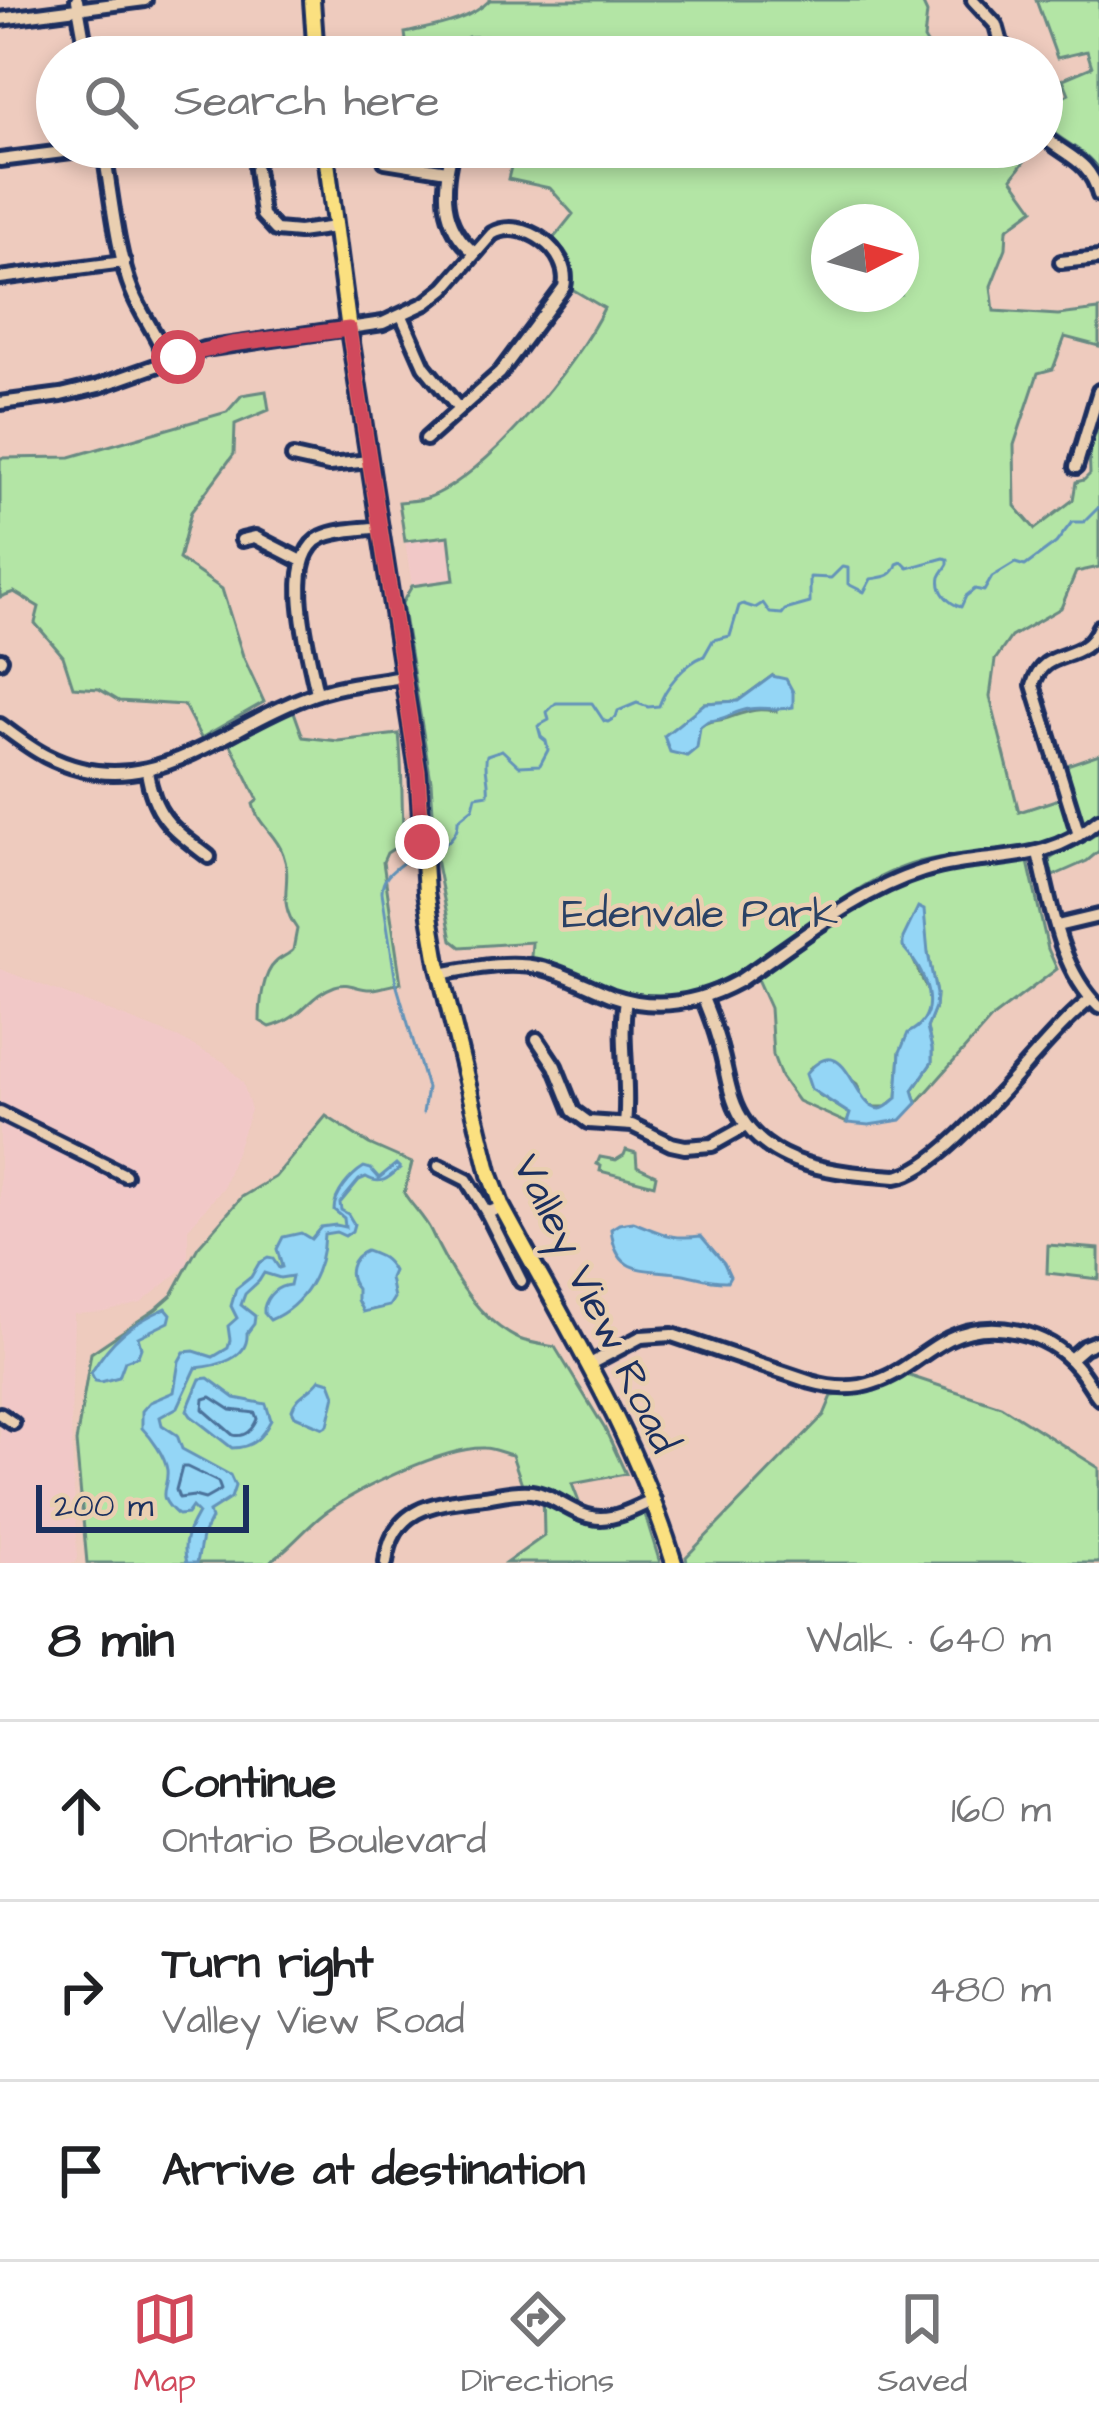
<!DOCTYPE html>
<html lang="en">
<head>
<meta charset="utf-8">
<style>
	:root { --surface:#fff; --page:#f2f2f2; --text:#202124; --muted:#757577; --line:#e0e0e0; --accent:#d1495b }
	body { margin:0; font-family:"Architects Daughter",sans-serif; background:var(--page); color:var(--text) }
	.compass { position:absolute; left:811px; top:204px; width:108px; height:108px; border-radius:50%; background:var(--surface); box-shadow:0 6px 18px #0003; rotate:84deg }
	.scale { position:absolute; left:36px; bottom:30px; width:213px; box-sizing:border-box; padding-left:12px; border:6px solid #1b2f5e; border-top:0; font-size:33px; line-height:42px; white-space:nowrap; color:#1b2f5e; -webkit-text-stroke:9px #eacfb1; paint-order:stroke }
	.stop { position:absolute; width:36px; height:36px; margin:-27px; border:9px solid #d1495b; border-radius:50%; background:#fff }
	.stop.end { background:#d1495b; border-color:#fff; box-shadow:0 3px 12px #0008 }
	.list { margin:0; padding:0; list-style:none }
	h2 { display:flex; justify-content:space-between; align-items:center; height:156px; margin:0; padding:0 48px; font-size:51px }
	h2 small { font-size:39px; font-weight:400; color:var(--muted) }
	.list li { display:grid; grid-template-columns:78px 1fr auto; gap:36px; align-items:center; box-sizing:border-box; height:180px; padding:0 48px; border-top:3px solid var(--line) }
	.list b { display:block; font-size:45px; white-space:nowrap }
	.list p { margin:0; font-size:39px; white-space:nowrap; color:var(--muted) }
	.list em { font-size:39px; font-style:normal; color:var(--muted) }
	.icon { flex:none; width:66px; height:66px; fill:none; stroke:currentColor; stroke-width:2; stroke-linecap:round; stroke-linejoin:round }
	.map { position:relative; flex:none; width:1099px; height:1563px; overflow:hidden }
	.search { position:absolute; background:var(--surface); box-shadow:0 6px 18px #0003; left:36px; right:36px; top:36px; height:132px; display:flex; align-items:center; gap:30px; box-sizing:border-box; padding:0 42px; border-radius:66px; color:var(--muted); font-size:45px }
	.sheet { height:696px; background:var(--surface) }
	nav { display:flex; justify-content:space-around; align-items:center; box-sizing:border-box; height:168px; border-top:3px solid var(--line); background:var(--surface); font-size:33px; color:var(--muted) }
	nav a { display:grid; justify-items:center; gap:6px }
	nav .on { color:var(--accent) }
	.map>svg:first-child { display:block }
	.built { fill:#f1c8c7 }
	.green { fill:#b3e5a5; stroke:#678a82; stroke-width:3; fill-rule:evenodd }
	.water { fill:#94d6f6; stroke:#6493b9; stroke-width:3 }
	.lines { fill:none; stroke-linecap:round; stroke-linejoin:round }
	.shore { stroke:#4b729b; stroke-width:3 }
	.stream { stroke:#6493b9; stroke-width:3 }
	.minor-casing { stroke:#1b2f5e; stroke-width:20 }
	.major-casing { stroke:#1b2f5e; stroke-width:22 }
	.minor { stroke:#eacfb1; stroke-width:10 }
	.major { stroke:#fbe080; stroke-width:14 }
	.route { stroke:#d1495b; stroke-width:15 }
	.labels { text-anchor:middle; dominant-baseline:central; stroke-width:9; stroke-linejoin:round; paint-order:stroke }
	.park-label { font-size:42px; fill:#2a4165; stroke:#eacfb1 }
	.street-label { font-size:42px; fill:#1b2f5e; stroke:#eacfb1 }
</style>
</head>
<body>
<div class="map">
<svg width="1099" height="1563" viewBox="0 0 1099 1563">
	<rect width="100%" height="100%" fill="#eecbbe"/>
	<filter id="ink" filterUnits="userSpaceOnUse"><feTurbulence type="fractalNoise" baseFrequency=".00833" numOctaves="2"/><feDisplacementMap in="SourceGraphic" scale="24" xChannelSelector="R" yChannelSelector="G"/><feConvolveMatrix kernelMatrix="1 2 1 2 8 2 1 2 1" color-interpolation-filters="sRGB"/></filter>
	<g filter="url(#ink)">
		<g class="built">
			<polygon points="448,535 454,580 412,586 405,541"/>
			<polygon points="0,969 179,1038 224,1062 243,1083 251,1110 223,1188 188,1229 188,1265 141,1303 105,1312 74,1314 71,1426 77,1557 75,1563 0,1563"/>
		</g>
		<g class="green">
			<path d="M490,0H921L927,13L924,39L935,57H515L514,49L496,36L468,37L437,57H408L405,33C434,26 468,22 490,0Z"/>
			<path d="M1036,0H1099V171C1087,149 1059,142 1042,122V107L1069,94L1063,79L1092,67L1087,51L1057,58Z"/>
			<path d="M516,147H988L990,149L1035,147L1012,178L1034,209L1007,229L1006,248L991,286L994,311L1058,315L1099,310V346L1065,337L1053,369L1038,373L1014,445L1015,506L1035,529L1073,500L1076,482L1084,480L1090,474L1089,445L1099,412V567L1076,572L1061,608L1011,637L995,660L990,697L1019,812L1062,798L1071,828L1069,832C1053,840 1036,849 1018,851C977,856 941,852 901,868C819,898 742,1000 652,997C614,996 566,970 531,957L532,942L461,947L452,940L436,859L431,781L402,603L412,586L454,580L449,536L405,541L399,502C407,501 418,501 427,498C485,478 578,363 604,308L572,289C576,267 570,253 553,239L573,214L550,188L508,179ZM829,222H901V294H829ZM772,676L776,711C751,708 751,711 728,718C716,722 710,719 700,727L692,716L705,703L738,701Z"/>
			<polygon points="266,391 269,410 235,424 234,454 191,512 179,559 222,589 243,656 264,702 201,738 184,705 119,701 99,689 73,687 63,656 35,623 39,607 14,592 0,597 0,458 70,457 227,412 242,395"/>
			<path d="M293,709L303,737L338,741L399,734C403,770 401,805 404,842L387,853L383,862L401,983C391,985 381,988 372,989C358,990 349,981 335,986C307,996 304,1018 270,1027L260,1021C260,1005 262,974 276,962C281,957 288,955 293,950L297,929C275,898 294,884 283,854C276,834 257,824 253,804L258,800L230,743Z"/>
			<polygon points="1099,754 1099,813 1088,822 1078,817 1064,766"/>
			<path d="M1099,832V851L1087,861L1053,876L1049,860C1062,848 1084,844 1099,832Z"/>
			<path d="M1028,862L1048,949L1057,969L993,1017L917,1103L913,1090L932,1062V1049L927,1028L935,1008L936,994L928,953L912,957L930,996V1008L921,1027L900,1052L897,1098L886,1107H873L862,1098L857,1084L825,1060L810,1068L818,1094L850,1114L847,1123L798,1101L781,1077L773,1055L770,1008L757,979C806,946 861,898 917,879C951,866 992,866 1028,862Z"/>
			<path d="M326,1116L369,1144L412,1163L404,1193C412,1206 425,1218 431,1231C449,1270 477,1320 519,1339C530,1343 544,1345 555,1347L605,1429L626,1474L572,1484L586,1520L611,1524L644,1511L660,1563H506L544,1536L543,1490L522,1484L512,1455C503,1453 492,1448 484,1448C443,1447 358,1489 325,1513C305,1528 290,1549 268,1563H87L76,1442L91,1353L156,1309L172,1295L198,1247L242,1197L275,1177Z"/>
			<polygon points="626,1150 636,1153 637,1166 656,1175 654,1185 600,1171 601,1166 597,1164 600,1157 616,1160 624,1155"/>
			<polygon points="1048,1245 1099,1249 1099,1279 1047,1273"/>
			<polygon points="907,1375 1001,1406 1099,1468 1099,1563 687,1563 686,1557 824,1415 832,1396 875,1391"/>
		</g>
		<g class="water">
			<path d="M772,676L786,679L793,692V707C773,712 765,706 749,709C734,711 726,720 708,721L700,727L697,748L687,756L670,752L664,736L705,703L738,701Z"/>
			<path d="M918,907L924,910L928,953L936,994L935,1008L927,1028L932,1049V1062L913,1090L917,1103L901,1120L869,1125L847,1123L850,1114L811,1089L806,1074C847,1025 853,1110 880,1109C886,1109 893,1101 897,1098L900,1052L908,1033C945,1015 925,970 903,947V938Z"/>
			<path d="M396,1164L400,1168C389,1178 381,1186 366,1177L359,1180L340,1203L341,1210L348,1214L354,1224L352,1231L345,1236L336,1232L324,1234C323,1271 305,1305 270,1320L264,1313V1308C267,1295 277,1286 290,1285L292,1276L280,1278L264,1273L259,1281L245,1294L241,1305L255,1316L254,1324L247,1333C249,1359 217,1366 196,1368L178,1407L160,1417L162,1425L177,1435L182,1449L230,1475L235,1486L231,1498L209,1512L211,1519L202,1537L197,1563H187C181,1542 189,1529 198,1513L192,1507L187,1514L178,1515C153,1493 169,1491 167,1470C165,1456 151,1437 142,1428V1411L150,1402L174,1392L179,1361L184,1352L194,1351L213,1357L228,1348L230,1340L228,1326L237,1318L231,1306L236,1289L251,1277L259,1263L268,1258L273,1259L279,1268L282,1267L277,1249L283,1237L301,1233L311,1239L321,1227L336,1225L345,1227L344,1218L334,1210C334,1194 351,1175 364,1167L371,1169L379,1178Z"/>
			<path d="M633,1222C662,1233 670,1240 701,1236L724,1263L730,1276L727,1281C709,1282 694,1275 677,1273C642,1268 616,1276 611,1229L619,1224Z"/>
			<path d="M366,1251C380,1256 386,1258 393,1271L390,1278L394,1298L389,1306L363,1312L357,1300V1289C345,1276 350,1257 366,1251Z"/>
			<path d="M166,1308L171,1314L169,1322L138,1337L141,1348L138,1356L125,1361L119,1377L101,1382L95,1381L91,1373C112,1338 129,1325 166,1308Z"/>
			<path d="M208,1378L235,1398L266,1404L271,1420C262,1437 253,1448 232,1448L191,1416L187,1410L200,1379Z"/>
			<path d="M320,1379L330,1382L335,1395L328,1425L323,1428L295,1416L292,1410C296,1395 311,1392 320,1379Z"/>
		</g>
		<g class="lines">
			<g class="shore">
				<path d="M211,1397L231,1410L255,1413L257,1419C253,1429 245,1438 233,1435L203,1409L204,1399Z"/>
				<polygon points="182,1467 187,1467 218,1482 221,1490 205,1499 194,1496 179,1498 176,1490"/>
			</g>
			<g class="stream">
				<path d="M431,852C444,847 459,835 458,820L473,808L476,796L488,794C490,781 483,766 487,755L502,750L519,766L540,765L548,750L546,741L541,737L538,726L549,720L547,712L556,703H592L604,721L608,722L616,717L618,711L637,703L648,707L659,706C665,687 684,664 704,656L713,640L730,636L739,606L743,604L755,608L763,603L770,613L782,614L785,610L810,603V577L831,578L842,567L848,568V584L864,592L871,579C883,577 894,577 897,564L902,562L908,568L944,558L948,559V564C946,568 942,572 940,577C937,591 949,604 961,607L966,596L975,589L984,591L992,577L1015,563L1025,566L1056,543L1072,522H1084L1099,507"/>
				<path d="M409,858C397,868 382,875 382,892L396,983L427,1088L423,1113"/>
			</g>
			<defs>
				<g id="minor">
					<polyline points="77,0 87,57"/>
					<polyline points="973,0 996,25 1005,57"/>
					<polyline points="0,19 145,0"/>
					<path d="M1042,135C1066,157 1090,159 1099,195"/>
					<path d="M103,147C111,189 116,252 132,291C141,315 158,335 167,360"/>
					<path d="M453,147C442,187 440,226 475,253"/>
					<polyline points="0,160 103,147"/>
					<polyline points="385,161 447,171"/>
					<polyline points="256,169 262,215 276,230 299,232 335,227"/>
					<polyline points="1061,262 1099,258"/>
					<polyline points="0,278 124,262"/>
					<polyline points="402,316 424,366 458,408"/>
					<path d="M0,403L61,395L99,386L204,349L383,323L426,303L445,288L492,234C523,216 572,251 564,287L500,373L426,439"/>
					<polyline points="293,457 329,465 370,461"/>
					<polyline points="1076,467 1099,391"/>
					<polyline points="242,540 255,537 302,561"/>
					<polyline points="0,661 1,659"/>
					<path d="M317,693C310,657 280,557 322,537C339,529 362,530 380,527"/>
					<path d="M0,725C15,736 30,748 46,756C146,807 217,731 304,698C336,685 370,682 404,677"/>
					<path d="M147,771C154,818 174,830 209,857"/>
					<path d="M1079,835L1033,685C1044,644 1083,667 1099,627"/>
					<path d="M1038,853C1051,905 1059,968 1099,1007"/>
					<polyline points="1057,926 1099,916"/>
					<path d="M440,974C473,968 509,960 542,968C567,974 589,987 613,996C657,1011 699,1003 739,981C797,942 855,892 923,871C987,851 1042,869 1099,820"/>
					<path d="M703,998C710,1015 717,1033 721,1051C726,1069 728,1088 735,1105C761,1168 837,1173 896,1177C951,1168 1041,1037 1091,999"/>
					<polyline points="537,1039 555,1066 573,1111 588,1122 632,1125 671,1144 685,1147 712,1145 746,1126"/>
					<polyline points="0,1113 125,1175"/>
					<path d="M625,1124C630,1082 619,1042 626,1000"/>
					<polyline points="439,1166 467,1180 487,1213 502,1207"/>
					<polyline points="487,1213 521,1281"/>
					<polyline points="1070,1359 1084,1347 1099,1341"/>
					<path d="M588,1365L641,1337L672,1335L811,1382C832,1388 854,1390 875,1382C903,1373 923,1352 948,1339C991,1318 1047,1331 1077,1367C1086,1377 1091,1388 1099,1398"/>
					<polyline points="0,1414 13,1423"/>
					<path d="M386,1563C392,1505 437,1503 484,1497C499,1495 516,1490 531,1492C556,1495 575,1518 601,1518C619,1518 638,1507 654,1500"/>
				</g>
				<g id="major">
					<polyline points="312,0 316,57"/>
					<path d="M325,147L349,330L418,772L426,892L438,963L490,1175L502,1207C564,1323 636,1436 674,1563"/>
				</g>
			</defs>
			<use href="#minor" class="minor-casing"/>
			<use href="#major" class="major-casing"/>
			<use href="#minor" class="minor"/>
			<use href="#major" class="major"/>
		</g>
	</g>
	<g class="lines" filter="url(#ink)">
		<polyline class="route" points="178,357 231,344 349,329 418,772 422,842"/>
	</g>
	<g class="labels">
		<g class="park-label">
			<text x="700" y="915">Edenvale Park</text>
		</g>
		<g class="street-label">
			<text transform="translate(595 1304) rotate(64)">Valley View Road</text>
		</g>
	</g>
</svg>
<svg class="compass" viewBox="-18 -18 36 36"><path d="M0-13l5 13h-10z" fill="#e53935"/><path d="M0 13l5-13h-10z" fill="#757577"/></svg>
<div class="scale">200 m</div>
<div class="stop" style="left:178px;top:357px"></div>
<div class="stop end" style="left:422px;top:842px"></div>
<div class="search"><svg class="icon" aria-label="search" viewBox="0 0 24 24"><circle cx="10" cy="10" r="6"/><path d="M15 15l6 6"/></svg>Search here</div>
</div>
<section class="sheet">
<h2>8 min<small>Walk · 640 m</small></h2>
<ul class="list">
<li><svg class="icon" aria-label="ahead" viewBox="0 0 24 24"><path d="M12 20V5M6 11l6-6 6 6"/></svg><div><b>Continue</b><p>Ontario Boulevard</p></div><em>160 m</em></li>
<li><svg class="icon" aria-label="right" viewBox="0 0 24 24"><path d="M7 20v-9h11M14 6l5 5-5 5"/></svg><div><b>Turn right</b><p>Valley View Road</p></div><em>480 m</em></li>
<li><svg class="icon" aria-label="arrive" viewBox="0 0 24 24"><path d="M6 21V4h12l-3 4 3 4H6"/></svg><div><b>Arrive at destination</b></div></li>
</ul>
</section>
<nav>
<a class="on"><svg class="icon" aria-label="map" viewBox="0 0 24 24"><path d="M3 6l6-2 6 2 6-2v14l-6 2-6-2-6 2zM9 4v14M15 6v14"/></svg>Map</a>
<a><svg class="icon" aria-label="directions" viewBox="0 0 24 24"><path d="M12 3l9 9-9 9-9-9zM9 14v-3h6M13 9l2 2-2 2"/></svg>Directions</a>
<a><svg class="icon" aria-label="saved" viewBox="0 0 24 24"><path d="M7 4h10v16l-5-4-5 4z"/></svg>Saved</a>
</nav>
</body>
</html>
